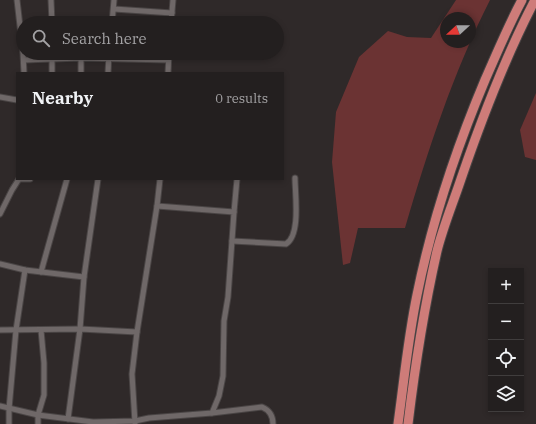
<!DOCTYPE html>
<html lang="en">
<head>
<meta charset="utf-8">
<style>
	:root { --surface:#231f1f; --page:#2b2728; --text:#f1f3f6; --muted:#a3a2a4; --line:#403d3d }
	body { margin:0; font-family:"IBM Plex Serif",serif; background:var(--page); color:var(--text) }
	.controls { position:absolute; right:12px; bottom:12px; display:grid; overflow:hidden; border-radius:0px; box-shadow:0 2px 6px #0003 }
	.controls button { width:36px; height:36px; display:grid; place-items:center; padding:0; border:0; border-bottom:1px solid var(--line); background:var(--surface); color:var(--text); font:20px sans-serif }
	.compass { position:absolute; left:440px; top:12px; width:36px; height:36px; border-radius:50%; background:var(--surface); box-shadow:0 2px 6px #0003; rotate:249deg }
	.list { margin:0; padding:0; list-style:none }
	h2 { display:flex; justify-content:space-between; align-items:center; height:52px; margin:0; padding:0 16px; font-size:17px }
	h2 small { font-size:13px; font-weight:400; color:var(--muted) }
	.icon { flex:none; width:22px; height:22px; fill:none; stroke:currentColor; stroke-width:2; stroke-linecap:round; stroke-linejoin:round }
	.map { position:relative; flex:none; width:536px; height:424px; overflow:hidden }
	.search { position:absolute; background:var(--surface); box-shadow:0 2px 6px #0003; left:16px; top:16px; width:268px; height:44px; display:flex; align-items:center; gap:10px; box-sizing:border-box; padding:0 14px; border-radius:22px; color:var(--muted); font-size:15px }
	.panel { position:absolute; background:var(--surface); box-shadow:0 2px 6px #0003; left:16px; top:72px; width:268px; height:108px; border-radius:0px }
	.map>svg:first-child { display:block }
	.green { fill:#6b3333; fill-rule:evenodd }
	.lines { fill:none; stroke-linecap:round; stroke-linejoin:round }
	.street-casing { stroke:#4a4545; stroke-width:7 }
	.highway-casing { stroke:#4a4545; stroke-width:11 }
	.street { stroke:#6f6868; stroke-width:5 }
	.highway { stroke:#ce7c79; stroke-width:9 }
</style>
</head>
<body>
<div class="map">
<svg width="536" height="424" viewBox="0 0 536 424">
	<rect width="100%" height="100%" fill="#2f2929"/>
	<g class="green">
		<path d="M456,0H490C453,73 428,150 405,228H358L350,263L343,265L332,162L336,112L359,57L388,31L407,37L431,38ZM446,18H470V42H446Z"/>
		<polygon points="536,93 536,160 525,157 520,130"/>
	</g>
	<g class="lines">
		<defs>
			<g id="street">
				<polyline points="17,0 23,52"/>
				<polyline points="51,0 52,23"/>
				<polyline points="114,9 172,13"/>
				<polyline points="112,23 114,0"/>
				<polyline points="171,23 173,0"/>
				<polyline points="23,53 24,73"/>
				<polyline points="52,53 52,73"/>
				<polyline points="81,58 81,73"/>
				<polyline points="24,60 81,58 168,60"/>
				<polyline points="108,73 109,53"/>
				<polyline points="168,73 169,53"/>
				<polyline points="0,97 17,100"/>
				<polyline points="19,179 30,179"/>
				<polyline points="234,212 237,179"/>
				<polyline points="0,214 12,190 19,179"/>
				<path d="M232,241L286,244C301,235 295,194 295,178"/>
				<polyline points="0,264 25,270 84,277"/>
				<polyline points="41,272 67,179"/>
				<polyline points="0,330 80,329 137,332"/>
				<polyline points="0,406 38,415 93,422 135,421 149,418 212,413 219,396 223,376 224,321 228,297 234,212 157,206 160,179"/>
				<path d="M212,413L262,407C269,410 273,416 273,424"/>
				<polyline points="68,419 80,329 84,277 98,179"/>
				<polyline points="135,423 132,374 137,332 157,206"/>
				<polyline points="9,424 9,409 16,330 25,270"/>
				<polyline points="38,424 38,415 44,395 44,363 41,330"/>
			</g>
			<g id="highway">
				<path d="M398,424C404,381 408,338 417,295C432,221 456,149 485,80C497,53 508,26 522,0"/>
				<path d="M408,424C415,366 424,308 437,251C443,227 453,203 461,179C482,118 505,57 535,0"/>
			</g>
		</defs>
		<use href="#street" class="street-casing"/>
		<use href="#highway" class="highway-casing"/>
		<use href="#street" class="street"/>
		<use href="#highway" class="highway"/>
	</g>
</svg>
<div class="controls">
<button>+</button>
<button>−</button>
<button><svg class="icon" aria-label="locate" viewBox="0 0 24 24"><circle cx="12" cy="12" r="6"/><path d="M12 2v4M12 18v4M2 12h4M18 12h4"/></svg></button>
<button><svg class="icon" aria-label="layers" viewBox="0 0 24 24"><path d="M12 4l9 5-9 5-9-5zM3 14l9 5 9-5"/></svg></button>
</div>
<svg class="compass" viewBox="-18 -18 36 36"><path d="M0-13l5 13h-10z" fill="#e53935"/><path d="M0 13l5-13h-10z" fill="#a3a2a4"/></svg>
<div class="search"><svg class="icon" aria-label="search" viewBox="0 0 24 24"><circle cx="10" cy="10" r="6"/><path d="M15 15l6 6"/></svg>Search here</div>
<section class="panel">
<h2>Nearby<small>0 results</small></h2>
<ul class="list">
</ul>
</section>
</div>
</body>
</html>
